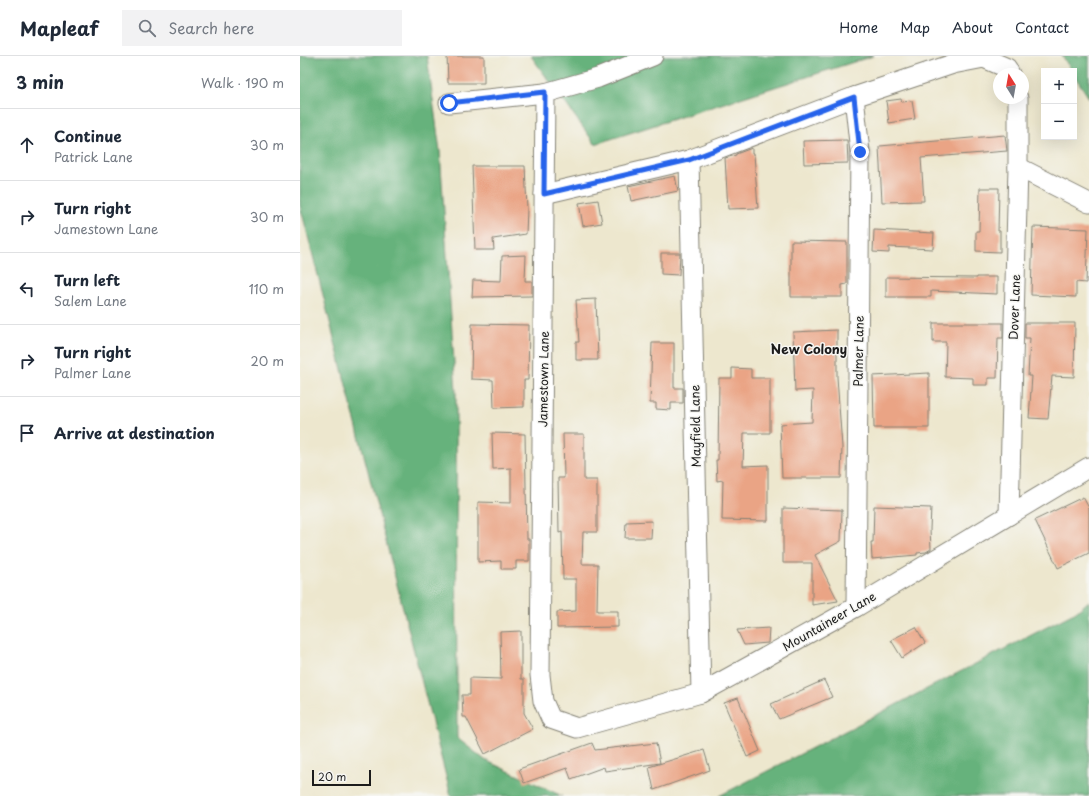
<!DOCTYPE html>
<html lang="en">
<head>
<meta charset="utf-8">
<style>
	:root { --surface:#fff; --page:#f2f2f3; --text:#1f2937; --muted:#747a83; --line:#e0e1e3 }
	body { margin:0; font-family:"Playpen Sans",sans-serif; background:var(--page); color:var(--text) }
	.controls { position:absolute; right:12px; top:12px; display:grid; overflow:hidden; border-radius:0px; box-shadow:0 4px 16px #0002 }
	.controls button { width:36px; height:36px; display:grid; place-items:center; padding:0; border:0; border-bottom:1px solid var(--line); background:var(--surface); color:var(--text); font:20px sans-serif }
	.compass { position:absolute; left:693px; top:12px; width:36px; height:36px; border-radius:50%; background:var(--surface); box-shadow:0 4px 16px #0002; rotate:349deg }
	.scale { position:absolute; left:12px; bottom:10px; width:59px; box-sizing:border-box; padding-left:4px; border:2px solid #1c1c1c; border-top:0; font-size:11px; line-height:14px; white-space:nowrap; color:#1c1c1c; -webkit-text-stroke:3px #f6f6f2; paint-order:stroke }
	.stop { position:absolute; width:12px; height:12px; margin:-9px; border:3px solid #2563eb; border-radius:50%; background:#fff }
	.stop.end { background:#2563eb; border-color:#fff; box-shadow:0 1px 4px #0008 }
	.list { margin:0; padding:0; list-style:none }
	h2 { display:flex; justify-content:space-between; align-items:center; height:52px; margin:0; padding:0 16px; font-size:17px }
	h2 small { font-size:13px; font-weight:400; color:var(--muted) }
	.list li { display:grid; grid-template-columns:26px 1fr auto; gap:12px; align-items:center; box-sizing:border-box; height:72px; padding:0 16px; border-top:1px solid var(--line) }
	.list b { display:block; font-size:15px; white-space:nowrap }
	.list p { margin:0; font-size:13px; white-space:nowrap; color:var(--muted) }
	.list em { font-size:13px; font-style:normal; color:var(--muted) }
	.icon { flex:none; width:22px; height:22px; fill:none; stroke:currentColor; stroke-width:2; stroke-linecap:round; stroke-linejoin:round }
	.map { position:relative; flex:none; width:789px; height:740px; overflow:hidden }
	header { display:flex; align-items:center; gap:24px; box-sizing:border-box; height:56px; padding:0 20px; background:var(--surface); border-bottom:1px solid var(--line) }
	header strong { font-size:19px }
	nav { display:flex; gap:22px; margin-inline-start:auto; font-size:14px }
	.search { width:280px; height:36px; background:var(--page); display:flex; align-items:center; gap:10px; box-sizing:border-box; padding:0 14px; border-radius:0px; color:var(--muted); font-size:15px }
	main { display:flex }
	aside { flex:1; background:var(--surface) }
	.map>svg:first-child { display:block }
	.forest { fill:#66b27b; stroke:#41674c }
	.building { fill:#eaa485 }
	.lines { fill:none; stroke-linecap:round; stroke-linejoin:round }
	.minor-casing { stroke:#848275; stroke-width:21 }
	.minor { stroke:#fff; stroke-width:19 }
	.route { stroke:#2563eb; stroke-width:5 }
	.labels { text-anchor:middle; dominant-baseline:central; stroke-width:3; stroke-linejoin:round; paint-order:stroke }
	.street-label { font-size:12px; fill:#1c1c1c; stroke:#f6f6f2 }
	.neighbourhood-label { font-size:13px; font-weight:bold; fill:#1c1c1c; stroke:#f6f6f2 }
</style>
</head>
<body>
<header>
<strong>Mapleaf</strong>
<div class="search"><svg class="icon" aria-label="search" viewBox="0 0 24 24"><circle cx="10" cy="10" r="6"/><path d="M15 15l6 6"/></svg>Search here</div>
<nav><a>Home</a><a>Map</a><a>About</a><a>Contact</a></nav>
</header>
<main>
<aside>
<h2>3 min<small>Walk · 190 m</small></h2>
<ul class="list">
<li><svg class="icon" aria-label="ahead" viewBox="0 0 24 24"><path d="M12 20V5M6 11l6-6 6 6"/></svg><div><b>Continue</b><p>Patrick Lane</p></div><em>30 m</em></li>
<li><svg class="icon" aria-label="right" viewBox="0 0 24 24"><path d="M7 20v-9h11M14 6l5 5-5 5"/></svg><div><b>Turn right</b><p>Jamestown Lane</p></div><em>30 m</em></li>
<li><svg class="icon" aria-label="left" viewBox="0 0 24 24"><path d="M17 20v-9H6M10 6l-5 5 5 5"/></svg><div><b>Turn left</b><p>Salem Lane</p></div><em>110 m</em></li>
<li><svg class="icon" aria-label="right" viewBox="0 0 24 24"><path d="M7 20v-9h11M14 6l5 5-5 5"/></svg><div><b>Turn right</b><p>Palmer Lane</p></div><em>20 m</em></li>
<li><svg class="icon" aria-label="arrive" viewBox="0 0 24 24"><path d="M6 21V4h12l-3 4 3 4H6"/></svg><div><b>Arrive at destination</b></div></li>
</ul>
</aside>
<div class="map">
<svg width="789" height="740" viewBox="0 0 789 740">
	<rect width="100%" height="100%" fill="#f6f6f2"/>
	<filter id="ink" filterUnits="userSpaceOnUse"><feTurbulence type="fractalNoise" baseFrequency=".025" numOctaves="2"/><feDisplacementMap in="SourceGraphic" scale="8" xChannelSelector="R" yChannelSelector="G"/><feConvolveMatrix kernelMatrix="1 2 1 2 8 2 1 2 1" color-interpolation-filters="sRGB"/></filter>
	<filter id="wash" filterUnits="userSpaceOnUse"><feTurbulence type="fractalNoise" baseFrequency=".012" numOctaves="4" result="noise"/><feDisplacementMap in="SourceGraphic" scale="16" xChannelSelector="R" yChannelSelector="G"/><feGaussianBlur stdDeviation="0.9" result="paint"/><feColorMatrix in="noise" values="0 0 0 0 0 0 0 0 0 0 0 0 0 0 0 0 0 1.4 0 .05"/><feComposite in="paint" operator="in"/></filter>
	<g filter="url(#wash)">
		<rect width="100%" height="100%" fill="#ede7ce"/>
		<g class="forest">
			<polygon points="0,0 127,0 140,95 156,336 157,682 185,704 262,740 151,740 0,149"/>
			<polygon points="231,0 573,0 295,88"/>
			<polygon points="762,0 789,0 789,42 774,19 774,15 772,15"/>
			<polygon points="789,545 789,740 419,740 776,556"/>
		</g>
		<g id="blocks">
			<g class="building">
				<polygon points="147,0 184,0 184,27 148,27"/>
				<polygon points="601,43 602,46 612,45 615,63 589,67 586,45"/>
				<polygon points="705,79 707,95 621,102 624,145 582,146 579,91 580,90"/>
				<polygon points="547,84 548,107 504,108 503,85"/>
				<polygon points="452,92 452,98 454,98 458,152 428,153 425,102 436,99 436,98"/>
				<polygon points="172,110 225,110 227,153 226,178 193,183 194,194 175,194"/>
				<polygon points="375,120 378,135 331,145 328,130"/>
				<polygon points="680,132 699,132 698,175 700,175 700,196 676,195 676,175 679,175"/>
				<polygon points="298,144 302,167 283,170 279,147"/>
				<polygon points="733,171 788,173 786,227 776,226 776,241 731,239"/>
				<polygon points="574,174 634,177 633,193 589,191 589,197 573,196"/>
				<polygon points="491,185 547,186 547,228 542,229 542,241 491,241"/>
				<polygon points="361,197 380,197 379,219 361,218"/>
				<polygon points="226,199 225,225 232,225 232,240 172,241 173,224 201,225 202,200"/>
				<polygon points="586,221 677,222 677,221 697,221 697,238 631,235 631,241 586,241"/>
				<polygon points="296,243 298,304 276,304 276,286 279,286 276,244"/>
				<polygon points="633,267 703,267 703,282 698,282 697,322 688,322 688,329 673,329 673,322 645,321 646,286 633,286"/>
				<polygon points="725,267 775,267 774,321 752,320 748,363 729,362 732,320 728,320 730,282 725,282"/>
				<polygon points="172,268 229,269 228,324 224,324 224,351 194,352 193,324 171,323"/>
				<polygon points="537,274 537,321 542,391 541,422 482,422 480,368 512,366 513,334 495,335 493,276"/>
				<polygon points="352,287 374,287 374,332 383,332 383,347 371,347 371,354 356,353 356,347 350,347"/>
				<polygon points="432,312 451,313 451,322 470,322 470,377 444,377 443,410 468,409 468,465 422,464 423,424 417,425 416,404 418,404 419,322 432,322"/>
				<polygon points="629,317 629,372 574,372 573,320"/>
				<polygon points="192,377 225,378 227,483 229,483 229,505 216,505 216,513 201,513 201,505 178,506 178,446 211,447 211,412 193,413"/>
				<polygon points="263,378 284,378 284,424 297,424 297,476 283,476 282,508 298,508 297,555 318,555 318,571 257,572 257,556 276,555 276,523 263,523 262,476 259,477 258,422 264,422"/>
				<polygon points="783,441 789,452 789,497 758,512 735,464"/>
				<polygon points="574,450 631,452 630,473 631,493 626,496 617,497 617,499 572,503 571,486 573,486"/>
				<polygon points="483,452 542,454 541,485 515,499 538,545 512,549 512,507 483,507"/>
				<polygon points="352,465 351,482 325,482 326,466"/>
				<polygon points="616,571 625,587 602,602 591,584"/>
				<polygon points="469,572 468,587 444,589 437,574"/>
				<polygon points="221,575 221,623 224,623 224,657 233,673 185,698 166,661 163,661 162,639 170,639 170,622 201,623 200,576"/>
				<polygon points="524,624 532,641 479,663 471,648"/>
				<polygon points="438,642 460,695 447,701 424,647"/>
				<polygon points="292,687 295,694 356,687 360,707 305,715 304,711 271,723 267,712 224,727 219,713"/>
				<polygon points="404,694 410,714 354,734 349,711"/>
			</g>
		</g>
	</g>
	<g filter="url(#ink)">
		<use href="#blocks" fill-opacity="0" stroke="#848275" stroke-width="1"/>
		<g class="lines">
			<defs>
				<g id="minor">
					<polyline points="353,0 298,22 245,37 240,619 243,645 251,663 277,672 401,637 556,551 789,411"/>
					<polyline points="554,41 560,96 556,551"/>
					<polyline points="149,47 245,37"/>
					<polyline points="389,104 401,637"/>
					<polyline points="718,111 789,147"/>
					<polyline points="244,138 389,104 554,41 653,8 684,2 707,12 710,18"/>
					<polyline points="709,459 718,111 718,42"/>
				</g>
			</defs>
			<use href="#minor" class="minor-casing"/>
			<use href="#minor" class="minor"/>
		</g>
	</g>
	<g class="lines" filter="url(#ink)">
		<polyline class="route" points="149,47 245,36 244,138 389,104 554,41 560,96"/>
	</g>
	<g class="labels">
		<g class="street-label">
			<text transform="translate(714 251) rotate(-88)">Dover Lane</text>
			<text transform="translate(558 295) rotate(-89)">Palmer Lane</text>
			<text transform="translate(243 323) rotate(-89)">Jamestown Lane</text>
			<text transform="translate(395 370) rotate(-91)">Mayfield Lane</text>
			<text transform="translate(529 565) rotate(-30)">Mountaineer Lane</text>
		</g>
		<g class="neighbourhood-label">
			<text x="509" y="292">New Colony</text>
		</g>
	</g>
</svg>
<div class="controls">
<button>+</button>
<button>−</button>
</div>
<svg class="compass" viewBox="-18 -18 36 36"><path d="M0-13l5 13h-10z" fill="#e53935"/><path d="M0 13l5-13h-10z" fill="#747a83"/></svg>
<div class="scale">20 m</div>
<div class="stop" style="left:149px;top:47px"></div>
<div class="stop end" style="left:560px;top:96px"></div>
</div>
</main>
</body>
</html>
